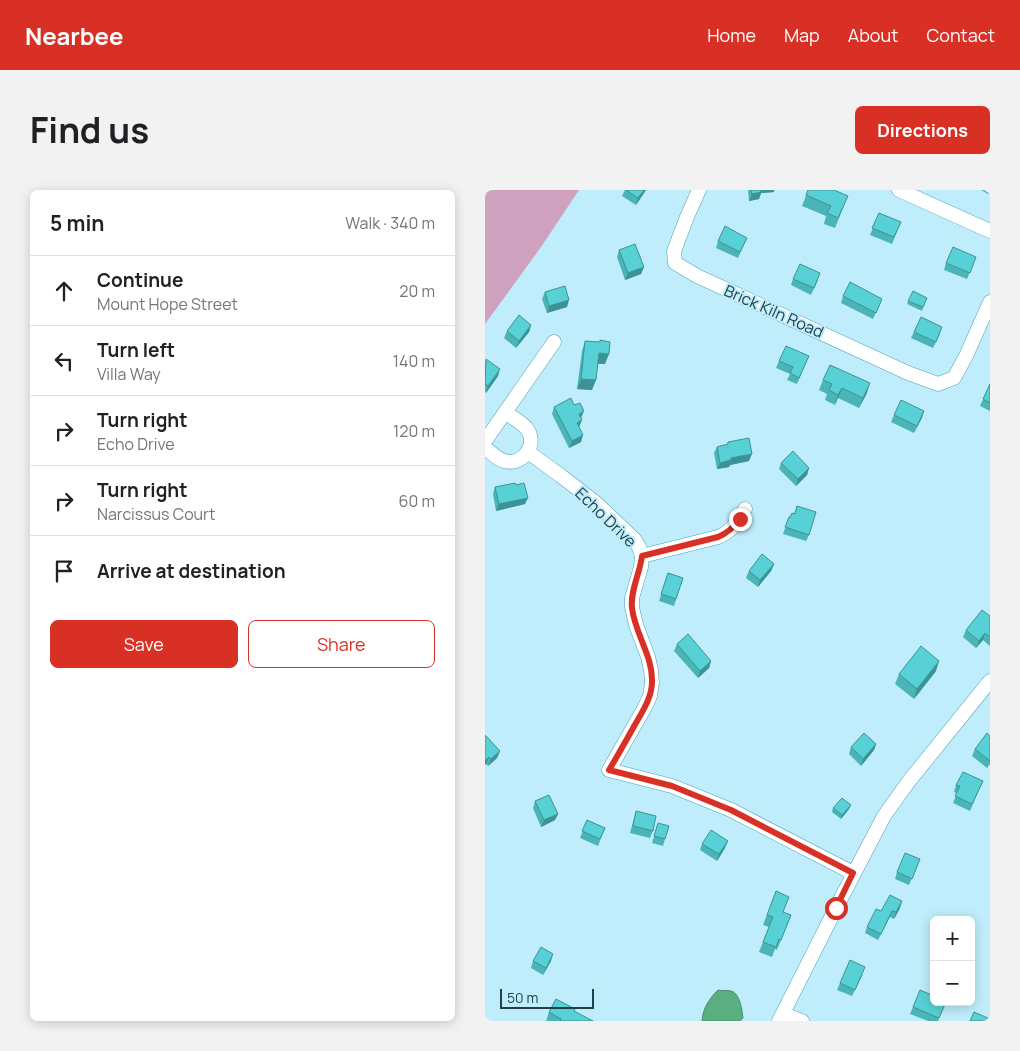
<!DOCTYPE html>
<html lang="en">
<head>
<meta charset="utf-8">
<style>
	:root { --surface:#fff; --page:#f2f2f2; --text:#202124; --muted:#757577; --line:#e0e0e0; --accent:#d93025 }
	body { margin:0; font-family:Manrope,sans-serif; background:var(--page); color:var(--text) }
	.controls { position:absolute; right:15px; bottom:15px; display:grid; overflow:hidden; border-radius:8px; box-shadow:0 2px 12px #0003 }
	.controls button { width:45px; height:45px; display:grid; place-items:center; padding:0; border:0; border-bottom:1px solid var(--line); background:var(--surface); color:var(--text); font:25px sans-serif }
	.scale { position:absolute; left:15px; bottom:12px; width:94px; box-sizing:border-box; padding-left:5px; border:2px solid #1f414a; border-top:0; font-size:14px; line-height:18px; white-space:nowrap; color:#1f414a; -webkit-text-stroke:4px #bfedfb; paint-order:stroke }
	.stop { position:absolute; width:15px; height:15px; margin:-11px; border:4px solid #d93025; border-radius:50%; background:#fff }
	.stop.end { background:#d93025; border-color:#fff; box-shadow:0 1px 5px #0008 }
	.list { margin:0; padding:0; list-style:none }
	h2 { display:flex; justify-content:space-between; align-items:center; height:65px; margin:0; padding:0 20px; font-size:21px }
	h2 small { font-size:16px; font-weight:400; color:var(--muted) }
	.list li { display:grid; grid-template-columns:32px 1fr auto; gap:15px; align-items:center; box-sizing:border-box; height:70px; padding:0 20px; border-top:1px solid var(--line) }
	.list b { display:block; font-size:19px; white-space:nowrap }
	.list p { margin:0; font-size:16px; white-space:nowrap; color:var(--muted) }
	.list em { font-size:16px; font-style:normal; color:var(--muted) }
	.actions { display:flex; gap:10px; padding:15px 20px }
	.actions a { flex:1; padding:11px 0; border:1px solid var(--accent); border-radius:8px; text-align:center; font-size:18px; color:var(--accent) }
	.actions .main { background:var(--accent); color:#fff }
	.icon { flex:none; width:28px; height:28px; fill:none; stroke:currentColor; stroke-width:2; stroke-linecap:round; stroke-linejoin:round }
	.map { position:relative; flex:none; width:505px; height:831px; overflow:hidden; border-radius:8px }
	header { display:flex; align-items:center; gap:30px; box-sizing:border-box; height:70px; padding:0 25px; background:var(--accent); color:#fff }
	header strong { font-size:24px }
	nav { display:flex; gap:28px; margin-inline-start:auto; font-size:18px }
	.intro { display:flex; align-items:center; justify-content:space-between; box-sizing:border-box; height:120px; padding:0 30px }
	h1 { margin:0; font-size:35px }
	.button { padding:12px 22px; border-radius:8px; background:var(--accent); color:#fff; font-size:18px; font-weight:700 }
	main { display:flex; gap:30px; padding:0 30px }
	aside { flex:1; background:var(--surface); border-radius:8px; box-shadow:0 2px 12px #0003 }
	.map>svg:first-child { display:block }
	.green { fill:#cea1bf }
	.water { fill:#5aaf81; stroke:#488e70 }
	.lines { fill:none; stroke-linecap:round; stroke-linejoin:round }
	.minor-casing { stroke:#50a0b7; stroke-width:15 }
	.minor { stroke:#fff; stroke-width:14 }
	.wall { fill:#4bb4b7 }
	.shaded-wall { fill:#3d9295 }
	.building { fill:#57d1d5; stroke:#3d9295 }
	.route { stroke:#d93025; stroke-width:6 }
	.labels { text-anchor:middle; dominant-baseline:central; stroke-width:4; stroke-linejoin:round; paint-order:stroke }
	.street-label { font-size:16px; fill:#1f414a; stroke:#bfedfb }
</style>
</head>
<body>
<header>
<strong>Nearbee</strong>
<nav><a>Home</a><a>Map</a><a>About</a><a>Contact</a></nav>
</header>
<div class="intro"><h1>Find us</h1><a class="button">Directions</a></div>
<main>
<aside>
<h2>5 min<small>Walk · 340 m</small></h2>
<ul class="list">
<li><svg class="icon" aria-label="ahead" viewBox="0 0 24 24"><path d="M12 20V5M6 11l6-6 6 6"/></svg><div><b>Continue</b><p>Mount Hope Street</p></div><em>20 m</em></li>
<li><svg class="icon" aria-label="left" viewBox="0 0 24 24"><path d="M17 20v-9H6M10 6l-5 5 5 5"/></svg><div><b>Turn left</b><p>Villa Way</p></div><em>140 m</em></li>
<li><svg class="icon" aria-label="right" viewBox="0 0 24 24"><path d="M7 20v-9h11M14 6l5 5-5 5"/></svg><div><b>Turn right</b><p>Echo Drive</p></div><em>120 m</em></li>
<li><svg class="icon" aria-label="right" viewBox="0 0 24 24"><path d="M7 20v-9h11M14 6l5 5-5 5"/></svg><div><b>Turn right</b><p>Narcissus Court</p></div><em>60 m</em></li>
<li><svg class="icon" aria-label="arrive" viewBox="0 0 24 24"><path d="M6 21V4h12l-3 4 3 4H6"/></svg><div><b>Arrive at destination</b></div></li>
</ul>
<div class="actions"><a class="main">Save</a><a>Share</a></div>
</aside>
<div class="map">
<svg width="505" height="831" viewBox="0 0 505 831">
	<rect width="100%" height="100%" fill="#bfedfb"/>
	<polygon class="green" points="0,0 94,0 56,57 0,134"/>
	<path class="water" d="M233,800C237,801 242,800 246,801C255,803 257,820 258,828L255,831H217C218,818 224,809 233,800Z"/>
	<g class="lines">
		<defs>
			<g id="minor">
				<polyline points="214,0 202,27 189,61 190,73 212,86 423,183 453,194 469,188 481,166 505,112"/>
				<polyline points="414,0 505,41"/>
				<polyline points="0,251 69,152"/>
				<path d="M0,258C6,262 12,269 19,271C36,276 51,258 44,242C40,234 28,228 20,222"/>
				<polyline points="43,262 76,286 111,313 149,349 154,357 157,366 156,377 147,408 147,417 151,435 163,467 166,480 167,493 165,506 160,517 124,580 187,596 246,620 368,683"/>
				<path d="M157,366L233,347C247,341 253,332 260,319"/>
				<polyline points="298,824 317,831"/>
				<polyline points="294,831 351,718 399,626 424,591 505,491"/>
			</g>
		</defs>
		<use href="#minor" class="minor-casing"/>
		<use href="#minor" class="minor"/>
	</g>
	<g class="wall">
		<polygon points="140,0 161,0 151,15 137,6"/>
		<polygon points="263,0 289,0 289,2 276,3 274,9 264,11"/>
		<polygon points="323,0 359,16 350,38 339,34 341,26 317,16"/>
		<polygon points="496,0 505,0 505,5"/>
		<polygon points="394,23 416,32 407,54 385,45"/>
		<polygon points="262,48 253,68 231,58 233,51"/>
		<polygon points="134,60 159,77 156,84 140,90 132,67"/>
		<polygon points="491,67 482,89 459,80 461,73"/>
		<polygon points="308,89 333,90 326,105 306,95"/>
		<polygon points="428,101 442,108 437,121 422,114"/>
		<polygon points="60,102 82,117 62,123 57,109"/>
		<polygon points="358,106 397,109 388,129 356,113"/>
		<polygon points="46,135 44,142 31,158 19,148 22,141"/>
		<polygon points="429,142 455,144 448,158 426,148"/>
		<polygon points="100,151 120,174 113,174 107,200 92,199 97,161"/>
		<polygon points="0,170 13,186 1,203 0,202"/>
		<polygon points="294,171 321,173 312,194 302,190 305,184 291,178"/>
		<polygon points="338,190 382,203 374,218 353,208 350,215 340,210 342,204 334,200"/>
		<polygon points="505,194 505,221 495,216"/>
		<polygon points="69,217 96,228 94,238 96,252 84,258 67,224"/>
		<polygon points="439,221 429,243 406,232 409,225"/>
		<polygon points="243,252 264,271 245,275 244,277 232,279 229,263 232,257 242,255"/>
		<polygon points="296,273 324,278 322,285 311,296 294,279"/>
		<polygon points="31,295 40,314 11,321 8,304 10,297"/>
		<polygon points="312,316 324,345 321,351 298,344 304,327 305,327 309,324"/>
		<polygon points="289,374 286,381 273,397 261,388 264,381"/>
		<polygon points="183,383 198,388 189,416 174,411"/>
		<polygon points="505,426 505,456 498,450 491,458 478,447 481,440"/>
		<polygon points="192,454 226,471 224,478 213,488 189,461"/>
		<polygon points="451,481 429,509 410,494 414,484"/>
		<polygon points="0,545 15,561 12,568 3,576 1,574"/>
		<polygon points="505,546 505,574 502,578 487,566 490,559"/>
		<polygon points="391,554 389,560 376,576 364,564 366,557"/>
		<polygon points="498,591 485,621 468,613 472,603 469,602 471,595"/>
		<polygon points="50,611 73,624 70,630 56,637 48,618"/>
		<polygon points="348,618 364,619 356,629 347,622"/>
		<polygon points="151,621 168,641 165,648 145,643"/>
		<polygon points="102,630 120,638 113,656 95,648"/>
		<polygon points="173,633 180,649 178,656 167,653"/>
		<polygon points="217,654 240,658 232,671 215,660"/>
		<polygon points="432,676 424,695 410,689 412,682"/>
		<polygon points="291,701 299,722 306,725 292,760 290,759 287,767 274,762 284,737 278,735"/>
		<polygon points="415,718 409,729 405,727 393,750 380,743 382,737 396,721"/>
		<polygon points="48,771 66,771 58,785 46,778"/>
		<polygon points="378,784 367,806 352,800 355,793"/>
		<polygon points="461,812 453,831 443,831 425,824 428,817"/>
		<polygon points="89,821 108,831 61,831 64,822"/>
	</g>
	<g class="shaded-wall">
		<polygon points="159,0 161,0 151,15 153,8"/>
		<polygon points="274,0 289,0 289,2 276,3 274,9 264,11 267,4"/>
		<polygon points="159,77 156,84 140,90 143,83"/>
		<polygon points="84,110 82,117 62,123 64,116"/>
		<polygon points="46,135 44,142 31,158 34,151"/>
		<polygon points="114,163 124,164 120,174 111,173"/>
		<polygon points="15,179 13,186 1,203 3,196"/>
		<polygon points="96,189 111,190 107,200 92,199"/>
		<polygon points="385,193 382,203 374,218 378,208"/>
		<polygon points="357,198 353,208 350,215 353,205"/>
		<polygon points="99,221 96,228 91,231 94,224"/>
		<polygon points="439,221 437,228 429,243 432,236"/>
		<polygon points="97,230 94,237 89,240 92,233"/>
		<polygon points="98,245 96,252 84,258 87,251"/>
		<polygon points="267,264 264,271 245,275 244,277 232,279 235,273 246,268"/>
		<polygon points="324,278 322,285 311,296 313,289"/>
		<polygon points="43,308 40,314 11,321 14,314"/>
		<polygon points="289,374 286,381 273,397 275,390"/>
		<polygon points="500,443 498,450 491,458 494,451"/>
		<polygon points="226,471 224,478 213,488 215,481"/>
		<polygon points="454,471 451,481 429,509 432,499"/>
		<polygon points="391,554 389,560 376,576 378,569"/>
		<polygon points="15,561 12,568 3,576 6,569"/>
		<polygon points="4,567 1,574 0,575 0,571"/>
		<polygon points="366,615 364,619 356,629 357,625"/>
		<polygon points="73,624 70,630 56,637 59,630"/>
		<polygon points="243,651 240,658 232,671 234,664"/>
		<polygon points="417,711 415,718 409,729 411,722"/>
		<polygon points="68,764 66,771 58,785 61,778"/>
	</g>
	<g class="building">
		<polygon points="141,0 159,0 153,8"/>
		<polygon points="266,0 276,0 276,2 267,4"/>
		<polygon points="323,0 349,0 363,6 353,28 342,23 346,16 321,5"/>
		<polygon points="394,23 416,32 409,47 387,38"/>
		<polygon points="240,36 262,48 255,62 233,51"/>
		<polygon points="150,54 159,77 143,83 134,60"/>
		<polygon points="468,57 491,67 485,83 461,73"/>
		<polygon points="315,74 335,83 329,98 308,89"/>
		<polygon points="365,92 397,109 391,123 358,106"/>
		<polygon points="80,96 84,110 64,116 60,102"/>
		<polygon points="428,101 442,108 438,117 423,111"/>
		<polygon points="34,125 46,135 34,151 22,141"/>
		<polygon points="436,127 457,137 451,152 429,142"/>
		<polygon points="115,150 125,152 124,164 114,163 111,190 96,189 100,151 115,152"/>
		<polygon points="301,156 324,166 314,188 305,183 308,177 294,171"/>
		<polygon points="1,169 15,179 3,196 0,194"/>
		<polygon points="345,175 385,193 378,208 357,198 353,205 344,200 347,194 338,190"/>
		<polygon points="505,194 505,213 498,209"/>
		<polygon points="86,208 89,215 95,213 99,221 94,224 97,230 92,233 98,245 87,251 69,217"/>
		<polygon points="416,210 439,221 432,236 409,225"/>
		<polygon points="264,248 267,264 246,268 246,270 235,273 232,257 243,254 243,252"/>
		<polygon points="308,261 324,278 313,289 296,273"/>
		<polygon points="30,293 31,295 39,293 43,308 14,314 10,297"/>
		<polygon points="312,316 331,322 324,345 300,337 304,327 305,327 307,323 310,324"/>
		<polygon points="277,364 289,374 275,390 264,381"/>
		<polygon points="183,383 198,388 191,409 176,404"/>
		<polygon points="497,420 505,426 505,447 500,443 494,451 481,440"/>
		<polygon points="203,444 226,471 215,481 192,454"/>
		<polygon points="436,456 454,471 432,499 414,484"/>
		<polygon points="379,543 391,554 378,569 366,557"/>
		<polygon points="502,543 505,546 505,571 490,559"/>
		<polygon points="0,545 15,561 6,569 4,567 0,571"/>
		<polygon points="478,582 498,591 487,614 470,606 475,596 471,595"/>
		<polygon points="64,605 73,624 59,630 50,611"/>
		<polygon points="357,608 366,615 357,625 348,618"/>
		<polygon points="151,621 171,626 168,641 148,636"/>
		<polygon points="102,630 120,638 115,649 97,641"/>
		<polygon points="173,633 184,636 180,649 169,646"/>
		<polygon points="226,640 243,651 234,664 217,654"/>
		<polygon points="420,663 435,669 427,689 412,682"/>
		<polygon points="291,701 304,707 298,722 306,725 296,750 294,749 291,757 278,752 288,727 282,725"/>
		<polygon points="405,705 417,711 411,722 407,721 396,744 382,737 391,719 396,721"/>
		<polygon points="56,757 68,764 61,778 48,771"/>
		<polygon points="365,770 380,777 370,800 355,793"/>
		<polygon points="435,800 449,806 449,812 461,812 454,828 428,817"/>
		<polygon points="71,809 90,819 89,821 108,831 75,831 76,829 64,822"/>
		<polygon points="489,822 505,829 505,831 485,831"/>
	</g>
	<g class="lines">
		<path class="route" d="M255,329C249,337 243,343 233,347L157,366C155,383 145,401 147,418C150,444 168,466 167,492C167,509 155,525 147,540C139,554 132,567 124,580L187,596L246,620L368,683L351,718"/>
	</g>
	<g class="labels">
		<g class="street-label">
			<text transform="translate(289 121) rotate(24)">Brick Kiln Road</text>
			<text transform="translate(121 327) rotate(44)">Echo Drive</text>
		</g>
	</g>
</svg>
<div class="controls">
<button>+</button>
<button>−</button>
</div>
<div class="scale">50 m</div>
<div class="stop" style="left:351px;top:718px"></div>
<div class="stop end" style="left:255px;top:329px"></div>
</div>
</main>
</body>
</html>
